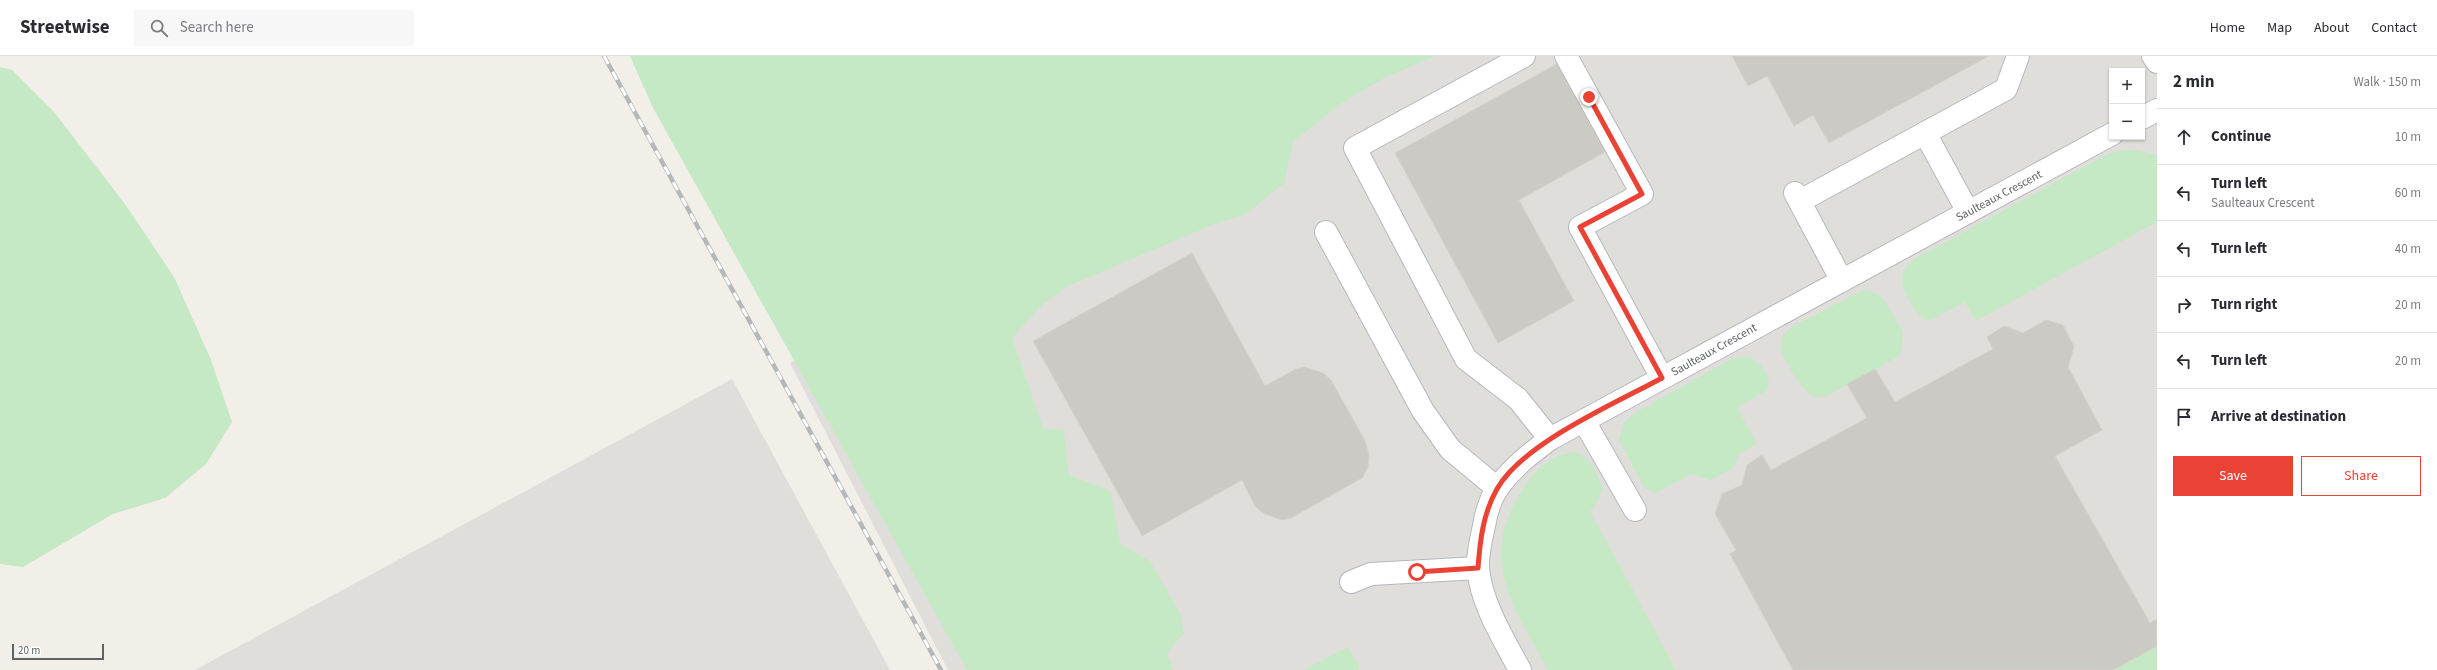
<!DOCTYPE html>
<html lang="en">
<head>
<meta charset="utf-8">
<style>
	:root { --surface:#fff; --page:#f7f7f7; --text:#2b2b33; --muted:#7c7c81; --line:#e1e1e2; --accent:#ea4335 }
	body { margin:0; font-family:"Source Sans 3",sans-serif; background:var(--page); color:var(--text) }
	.controls { position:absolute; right:12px; top:12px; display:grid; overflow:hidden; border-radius:0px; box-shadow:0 1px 3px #0004 }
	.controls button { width:36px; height:36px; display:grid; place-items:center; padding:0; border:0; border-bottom:1px solid var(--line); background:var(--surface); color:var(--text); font:20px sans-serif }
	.scale { position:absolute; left:12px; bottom:10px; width:92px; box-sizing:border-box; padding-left:4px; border:2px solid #5f6368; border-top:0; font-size:11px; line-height:14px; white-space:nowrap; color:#5f6368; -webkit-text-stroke:3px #fff; paint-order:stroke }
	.stop { position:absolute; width:12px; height:12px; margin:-9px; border:3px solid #ea4335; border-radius:50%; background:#fff }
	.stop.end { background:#ea4335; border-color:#fff; box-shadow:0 1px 4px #0008 }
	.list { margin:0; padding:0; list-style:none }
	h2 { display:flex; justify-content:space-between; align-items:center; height:52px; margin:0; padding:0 16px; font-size:17px }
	h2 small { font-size:13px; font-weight:400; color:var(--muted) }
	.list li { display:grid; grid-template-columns:26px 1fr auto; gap:12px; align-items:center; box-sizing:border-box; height:56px; padding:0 16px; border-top:1px solid var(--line) }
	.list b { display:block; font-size:15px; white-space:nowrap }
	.list p { margin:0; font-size:13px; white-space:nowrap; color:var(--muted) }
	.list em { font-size:13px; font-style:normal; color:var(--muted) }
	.actions { display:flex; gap:8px; padding:12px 16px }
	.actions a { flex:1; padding:9px 0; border:1px solid var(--accent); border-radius:0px; text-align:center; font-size:14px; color:var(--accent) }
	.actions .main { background:var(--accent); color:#fff }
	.icon { flex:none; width:22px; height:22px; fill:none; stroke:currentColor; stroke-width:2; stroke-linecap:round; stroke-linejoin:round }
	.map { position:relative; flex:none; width:2157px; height:614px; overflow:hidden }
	header { display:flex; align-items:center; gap:24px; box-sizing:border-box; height:56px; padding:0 20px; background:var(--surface); border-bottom:1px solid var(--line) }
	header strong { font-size:19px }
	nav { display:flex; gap:22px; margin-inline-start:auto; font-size:14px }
	.search { width:280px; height:36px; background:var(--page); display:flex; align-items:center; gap:10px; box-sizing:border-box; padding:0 14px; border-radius:0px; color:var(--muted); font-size:15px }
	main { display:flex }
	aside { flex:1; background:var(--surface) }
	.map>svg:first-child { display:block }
	.industrial { fill:#e0deda; fill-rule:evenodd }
	.green { fill:#c5e8c5 }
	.building { fill:#cccac5; stroke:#d6d1c6 }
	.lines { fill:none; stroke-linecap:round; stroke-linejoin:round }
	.minor-casing { stroke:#b5b8bc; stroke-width:24 }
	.minor { stroke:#fff; stroke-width:22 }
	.rail-casing { stroke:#b6b7b8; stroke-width:4.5 }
	.rail { stroke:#fff; stroke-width:3; stroke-dasharray:9; stroke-linecap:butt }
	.route { stroke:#ea4335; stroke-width:5 }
	.labels { text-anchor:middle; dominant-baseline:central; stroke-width:3; stroke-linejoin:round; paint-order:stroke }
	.street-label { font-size:12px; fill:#5f6368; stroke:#fff }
</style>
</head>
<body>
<header>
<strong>Streetwise</strong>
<div class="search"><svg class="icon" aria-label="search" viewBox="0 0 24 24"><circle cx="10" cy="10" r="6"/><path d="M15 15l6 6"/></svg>Search here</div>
<nav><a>Home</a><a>Map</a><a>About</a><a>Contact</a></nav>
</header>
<main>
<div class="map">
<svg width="2157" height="614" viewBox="0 0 2157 614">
	<rect width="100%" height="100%" fill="#f1efe8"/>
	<g class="industrial">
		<path d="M1349,0H2157V614H948L790,307ZM2112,15H2142V81H2112Z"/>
		<polygon points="732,323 890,614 195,614"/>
	</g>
	<g class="green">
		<polygon points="630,0 1435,0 1384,22 1343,46 1293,86 1284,127 1246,158 1212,169 1066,231 1043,248 1012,282 1043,372 1064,374 1069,419 1111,435 1120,488 1150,505 1180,557 1184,577 1167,597 1173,614 967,614 653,52"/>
		<polygon points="0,11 12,14 54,56 125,148 174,221 211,304 232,366 206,408 165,442 113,458 23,511 0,508"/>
		<path d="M2136,94L2157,99V166L1976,265L1965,246L1933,263L1925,264C1915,257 1899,232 1903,218C1905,212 1910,208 1914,203L2104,100L2118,95Z"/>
		<path d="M1863,234L1871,235L1883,242L1903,276L1902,292L1899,300L1827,340C1821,341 1817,342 1811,339C1801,333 1778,298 1781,286C1782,279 1787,275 1791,271Z"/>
		<polygon points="1749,301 1760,308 1769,323 1767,334 1737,352 1757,388 1738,399 1735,410 1711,424 1691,418 1656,437 1645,433 1619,384 1624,367 1633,358 1733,302"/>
		<path d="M1576,396C1592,402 1596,418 1603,432L1595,451L1590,455L1676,614H1548C1512,548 1476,502 1525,430C1537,411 1553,398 1576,396Z"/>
		<polygon points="2157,590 2157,614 2113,614"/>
		<polygon points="1348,591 1358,607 1359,614 1303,614"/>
	</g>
	<g class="building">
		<polygon points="1732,0 1989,0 1829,87 1813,59 1794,70 1767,20 1748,30"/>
		<polygon points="1557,8 1605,96 1519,144 1574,245 1498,287 1395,97"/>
		<polygon points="1192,197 1265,330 1294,314 1304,311 1323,317 1331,324 1365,385 1369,399 1368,411 1362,422 1291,462 1282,464 1263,457 1255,450 1242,424 1142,480 1033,285"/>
		<polygon points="2046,264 2063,269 2074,291 2068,311 2102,374 2055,400 2150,567 2157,563 2157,590 2113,614 1793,614 1730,498 1736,494 1715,458 1722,438 1742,429 1747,409 1762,399 1771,414 1867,362 1847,328 1875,313 1895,346 1993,293 1987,281 2004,270 2023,277"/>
	</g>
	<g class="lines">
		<defs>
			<g id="minor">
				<polyline points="1524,0 1355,92 1466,303 1518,343 1550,383"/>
				<polyline points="1566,0 1642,138 1580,171 1662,322"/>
				<polyline points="2153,0 2157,6"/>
				<polyline points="2142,62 2157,54"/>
				<polyline points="1925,77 1968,156"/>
				<polyline points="1795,137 1842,225"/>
				<polyline points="1800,145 2006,33 2018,0"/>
				<polyline points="1326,176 1423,355 1450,393 1497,432"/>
				<polyline points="1584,365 1635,454"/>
				<polyline points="1351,526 1371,518 1478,512"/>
				<path d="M1520,614C1503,582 1482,549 1478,513C1477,499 1481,483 1484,470C1486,457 1491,441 1499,430C1513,411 1531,397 1550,383L2112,78"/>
			</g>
		</defs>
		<use href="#minor" class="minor-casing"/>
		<use href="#minor" class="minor"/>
		<defs>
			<polyline id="rail" points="604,0 941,614"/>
		</defs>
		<use href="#rail" class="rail-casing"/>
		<use href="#rail" class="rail"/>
	</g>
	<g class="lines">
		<path class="route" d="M1417,516L1478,512C1480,485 1483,457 1497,433C1523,387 1616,347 1662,322L1580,171L1642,138L1589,41"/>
	</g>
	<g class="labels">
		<g class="street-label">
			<text transform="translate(1999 140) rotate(-28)">Saulteaux Crescent</text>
			<text transform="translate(1714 294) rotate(-29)">Saulteaux Crescent</text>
		</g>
	</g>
</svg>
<div class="controls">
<button>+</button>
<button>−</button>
</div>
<div class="scale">20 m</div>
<div class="stop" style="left:1417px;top:516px"></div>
<div class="stop end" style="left:1589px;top:41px"></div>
</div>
<aside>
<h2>2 min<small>Walk · 150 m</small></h2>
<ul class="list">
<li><svg class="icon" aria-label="ahead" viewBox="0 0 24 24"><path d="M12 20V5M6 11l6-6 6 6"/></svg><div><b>Continue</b></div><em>10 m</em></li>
<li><svg class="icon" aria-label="left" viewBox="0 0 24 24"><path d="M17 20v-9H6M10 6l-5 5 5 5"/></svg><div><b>Turn left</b><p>Saulteaux Crescent</p></div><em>60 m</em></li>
<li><svg class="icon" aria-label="left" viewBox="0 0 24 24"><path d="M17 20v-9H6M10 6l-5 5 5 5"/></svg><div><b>Turn left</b></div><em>40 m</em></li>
<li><svg class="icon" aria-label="right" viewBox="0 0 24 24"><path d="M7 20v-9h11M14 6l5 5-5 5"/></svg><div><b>Turn right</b></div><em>20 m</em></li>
<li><svg class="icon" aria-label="left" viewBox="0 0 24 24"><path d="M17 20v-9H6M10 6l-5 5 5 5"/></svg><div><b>Turn left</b></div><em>20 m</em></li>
<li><svg class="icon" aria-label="arrive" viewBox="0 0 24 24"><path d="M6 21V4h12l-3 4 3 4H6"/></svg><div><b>Arrive at destination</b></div></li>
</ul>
<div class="actions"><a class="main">Save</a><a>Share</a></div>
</aside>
</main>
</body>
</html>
